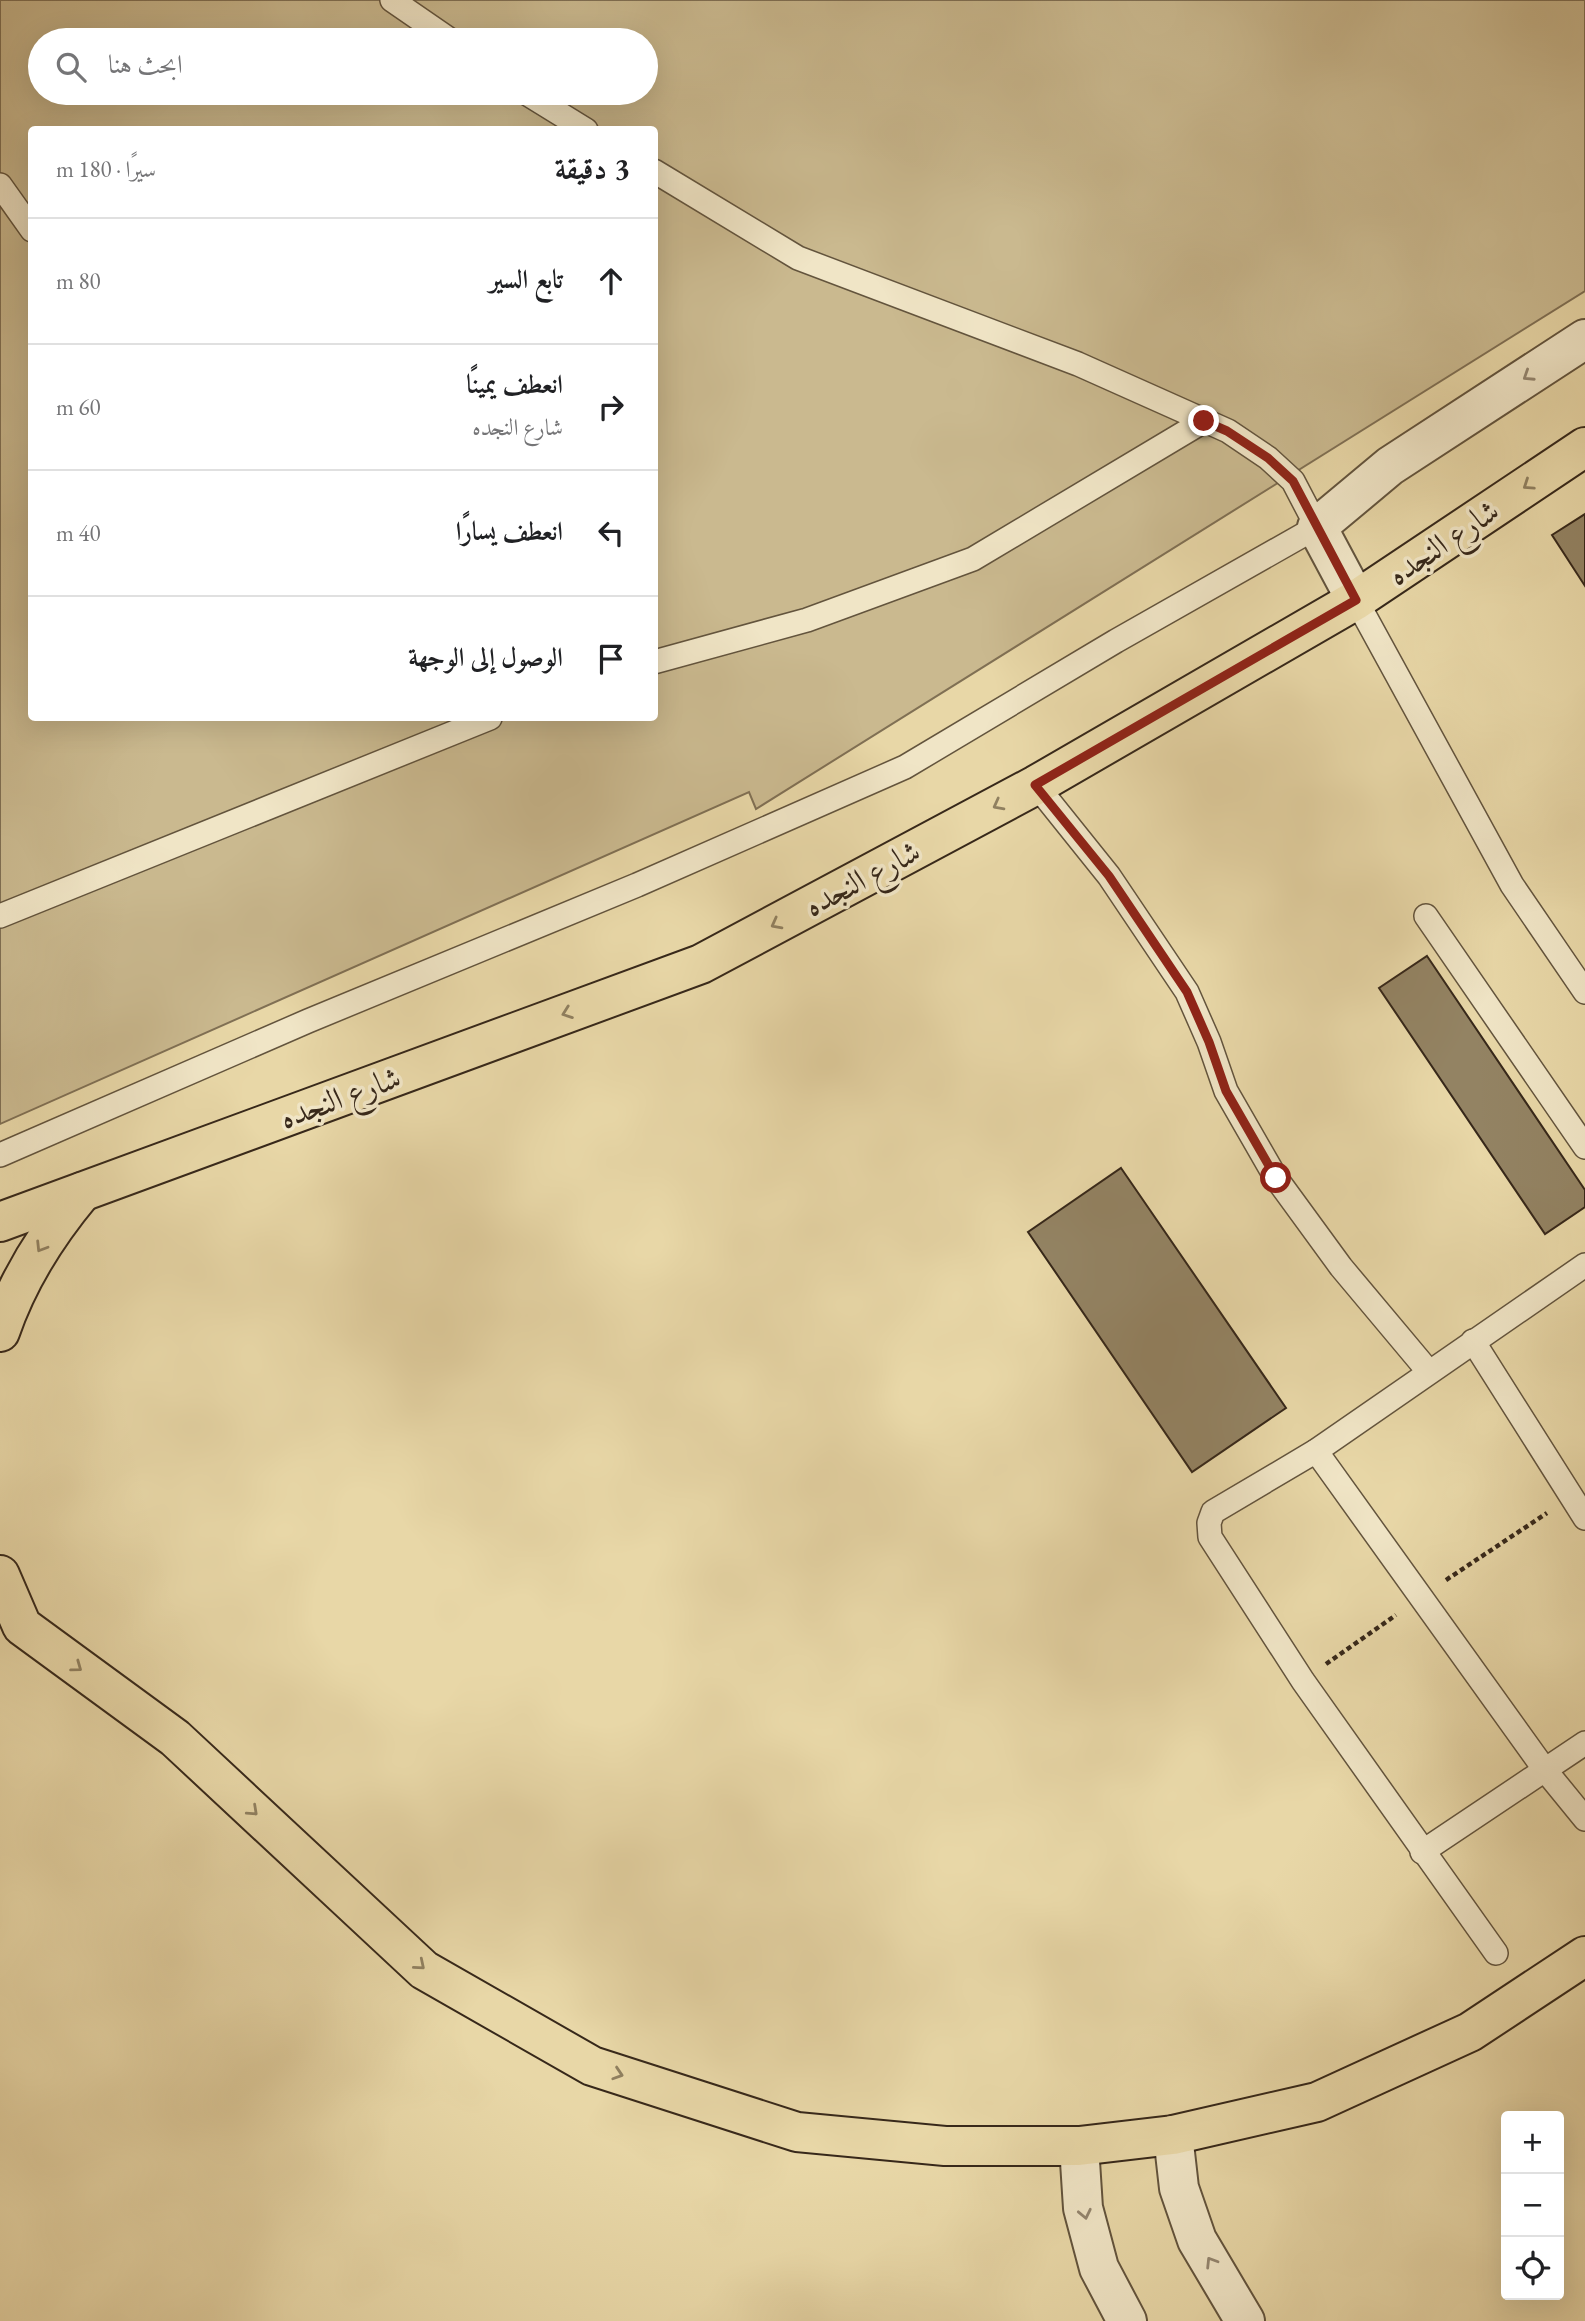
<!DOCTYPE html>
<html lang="ar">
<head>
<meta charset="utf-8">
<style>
	:root { --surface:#fff; --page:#f2f2f2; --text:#202124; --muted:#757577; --line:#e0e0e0 }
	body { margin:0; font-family:"EB Garamond",Amiri,serif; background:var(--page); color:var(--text); direction:rtl }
	.controls { position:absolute; right:21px; bottom:21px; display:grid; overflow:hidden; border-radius:7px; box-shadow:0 7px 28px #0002 }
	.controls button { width:63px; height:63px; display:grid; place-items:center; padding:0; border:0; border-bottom:2px solid var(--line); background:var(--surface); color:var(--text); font:35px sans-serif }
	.stop { position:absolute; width:21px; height:21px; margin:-16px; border:5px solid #8f2418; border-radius:50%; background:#fff }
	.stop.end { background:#8f2418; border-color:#fff; box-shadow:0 2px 7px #0008 }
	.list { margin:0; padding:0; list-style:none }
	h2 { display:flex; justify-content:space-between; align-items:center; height:91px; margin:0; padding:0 28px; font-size:30px }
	h2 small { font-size:23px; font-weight:400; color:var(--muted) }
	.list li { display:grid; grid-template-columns:46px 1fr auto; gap:21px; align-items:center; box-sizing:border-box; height:126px; padding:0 28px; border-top:2px solid var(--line) }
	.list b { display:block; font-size:26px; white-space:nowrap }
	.list p { margin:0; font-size:23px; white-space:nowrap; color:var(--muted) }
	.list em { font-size:23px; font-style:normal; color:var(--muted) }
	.icon { flex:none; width:38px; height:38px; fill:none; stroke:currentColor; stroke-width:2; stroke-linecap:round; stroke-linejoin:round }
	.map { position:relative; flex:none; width:1585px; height:2321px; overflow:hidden; direction:ltr }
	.search { position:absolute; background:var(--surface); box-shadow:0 7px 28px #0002; left:28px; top:28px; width:630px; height:77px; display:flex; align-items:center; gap:18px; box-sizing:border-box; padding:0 24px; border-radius:38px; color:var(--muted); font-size:26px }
	.panel { position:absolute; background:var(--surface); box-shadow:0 7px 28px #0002; left:28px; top:126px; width:630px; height:595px; border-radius:7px; direction:rtl }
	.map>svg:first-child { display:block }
	.green { fill:#cab98f; stroke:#807054; stroke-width:2; fill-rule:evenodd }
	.building { fill:#938363; stroke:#37281a; stroke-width:2 }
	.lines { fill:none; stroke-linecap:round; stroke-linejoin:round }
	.lane-casing { stroke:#63543d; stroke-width:26 }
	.street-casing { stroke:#63543d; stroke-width:42 }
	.primary-casing { stroke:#37281a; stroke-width:42 }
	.path { stroke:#37281a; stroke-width:4.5; stroke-dasharray:5 3.5; stroke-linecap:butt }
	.lane { stroke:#f0e5c6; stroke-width:23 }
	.street { stroke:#f0e5c6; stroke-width:38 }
	.primary { stroke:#e8d7a7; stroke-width:38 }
	.oneway { stroke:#948670 }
	.oneway2 { stroke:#908060 }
	.route { stroke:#8f2418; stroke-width:9 }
	.labels { text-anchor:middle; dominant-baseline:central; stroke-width:7; stroke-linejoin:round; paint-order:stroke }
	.street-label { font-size:32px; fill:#37281a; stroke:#f0e5c6 }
</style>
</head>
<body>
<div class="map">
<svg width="1585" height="2321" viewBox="0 0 1585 2321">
	<rect width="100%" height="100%" fill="#e8d7a7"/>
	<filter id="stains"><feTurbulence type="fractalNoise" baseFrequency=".00286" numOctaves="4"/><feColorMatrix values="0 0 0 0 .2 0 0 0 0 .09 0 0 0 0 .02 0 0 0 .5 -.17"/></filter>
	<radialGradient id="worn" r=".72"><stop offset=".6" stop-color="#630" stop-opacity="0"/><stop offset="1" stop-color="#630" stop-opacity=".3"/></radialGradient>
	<path class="green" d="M0,0H1585V291L756,809L749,792L0,1124ZM40,40H646V93H40ZM32,130H654V718H32Z"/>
	<g class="building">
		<polygon points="1585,514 1585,586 1552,535"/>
		<polygon points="1427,956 1585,1190 1585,1207 1545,1234 1379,988"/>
		<polygon points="1121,1168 1286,1408 1192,1472 1028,1232"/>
	</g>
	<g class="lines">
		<defs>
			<g id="lane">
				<polyline points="392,0 450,40"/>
				<polyline points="526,93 586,130"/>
				<polyline points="0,185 32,230"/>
				<polyline points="1356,600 1512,885 1585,992"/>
				<polyline points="654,662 807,620 973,559 1204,421"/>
				<polyline points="1036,785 1109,876 1187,992 1209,1042 1226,1091 1276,1178 1341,1267 1429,1372"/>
				<polyline points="0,916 490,718"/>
				<polyline points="1426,916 1585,1147"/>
				<polyline points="0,1155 308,1021 637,885 905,767 1116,641 1317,527 1293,481 1268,458 1228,431 1078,364 798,258 654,171"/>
				<polyline points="1473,1341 1585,1518"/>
				<polyline points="1316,1451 1545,1770 1585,1819"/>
				<polyline points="1422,1852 1585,1743"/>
				<polyline points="1496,1953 1303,1681 1210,1537 1209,1523 1213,1512 1316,1451 1585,1265"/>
			</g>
			<g id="street">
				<polyline points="1356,600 1317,527 1390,466 1585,339"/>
				<polyline points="1173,2135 1179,2188 1197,2240 1245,2321"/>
				<polyline points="1079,2146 1083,2208 1099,2268 1127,2321"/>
			</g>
			<g id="primary">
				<polyline points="0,1222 701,964 1036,785 1356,600 1585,447"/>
				<path d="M0,1332C18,1279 46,1235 82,1192"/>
				<polyline points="0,1575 22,1626 175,1738 424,1970 592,2066 797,2132 945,2146 1079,2146 1173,2135 1317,2102 1470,2032 1585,1956"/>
			</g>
		</defs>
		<use href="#lane" class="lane-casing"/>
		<use href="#street" class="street-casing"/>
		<use href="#primary" class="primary-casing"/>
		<g class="path">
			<polyline points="1446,1580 1547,1513"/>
			<polyline points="1326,1664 1396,1615"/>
		</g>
		<use href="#lane" class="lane"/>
		<use href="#street" class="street"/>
		<use href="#primary" class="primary"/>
	</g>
	<defs><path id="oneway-chevron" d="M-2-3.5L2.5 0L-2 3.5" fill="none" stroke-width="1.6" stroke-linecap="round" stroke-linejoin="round" transform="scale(1.75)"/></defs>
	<g class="oneway">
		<use href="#oneway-chevron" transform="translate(1528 376) rotate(147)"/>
		<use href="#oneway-chevron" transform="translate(1085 2214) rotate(78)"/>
		<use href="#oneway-chevron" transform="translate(1211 2262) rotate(-122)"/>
	</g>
	<g class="oneway2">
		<use href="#oneway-chevron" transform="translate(1528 485) rotate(146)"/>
		<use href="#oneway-chevron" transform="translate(998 805) rotate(152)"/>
		<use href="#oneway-chevron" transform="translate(776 924) rotate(152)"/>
		<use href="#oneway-chevron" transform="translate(567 1013) rotate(160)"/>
		<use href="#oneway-chevron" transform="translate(41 1247) rotate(122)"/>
		<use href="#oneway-chevron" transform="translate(77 1667) rotate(36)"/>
		<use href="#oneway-chevron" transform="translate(253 1811) rotate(43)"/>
		<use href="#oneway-chevron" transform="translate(420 1965) rotate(40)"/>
		<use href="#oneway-chevron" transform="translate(618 2074) rotate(18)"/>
	</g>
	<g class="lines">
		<polyline class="route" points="1204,421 1227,431 1268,458 1293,481 1356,600 1035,785 1109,876 1187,992 1209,1042 1226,1091 1276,1178"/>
	</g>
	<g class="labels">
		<g class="street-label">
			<text transform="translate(1443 542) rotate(-34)">شارع النجده</text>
			<text transform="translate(862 878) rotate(-28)">شارع النجده</text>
			<text transform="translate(340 1097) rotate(-20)">شارع النجده</text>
		</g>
	</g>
	<rect width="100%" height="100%" filter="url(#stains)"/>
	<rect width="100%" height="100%" fill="url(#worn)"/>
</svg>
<div class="controls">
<button>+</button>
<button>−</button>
<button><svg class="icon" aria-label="locate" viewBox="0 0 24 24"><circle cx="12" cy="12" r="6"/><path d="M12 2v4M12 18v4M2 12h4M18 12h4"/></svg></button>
</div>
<div class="stop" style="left:1276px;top:1178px"></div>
<div class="stop end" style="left:1204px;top:421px"></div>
<div class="search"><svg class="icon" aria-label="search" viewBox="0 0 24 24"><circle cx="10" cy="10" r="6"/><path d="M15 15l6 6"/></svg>ابحث هنا</div>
<section class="panel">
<h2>3 دقيقة<small>سيرًا · 180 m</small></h2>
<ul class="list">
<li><svg class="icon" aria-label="ahead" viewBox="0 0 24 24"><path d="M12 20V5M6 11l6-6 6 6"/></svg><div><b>تابع السير</b></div><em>80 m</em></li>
<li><svg class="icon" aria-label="right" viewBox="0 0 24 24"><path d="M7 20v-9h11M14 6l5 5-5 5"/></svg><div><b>انعطف يمينًا</b><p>شارع النجده</p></div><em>60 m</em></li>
<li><svg class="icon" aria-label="left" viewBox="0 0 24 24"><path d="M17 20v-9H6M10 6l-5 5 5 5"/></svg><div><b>انعطف يسارًا</b></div><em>40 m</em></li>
<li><svg class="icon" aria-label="arrive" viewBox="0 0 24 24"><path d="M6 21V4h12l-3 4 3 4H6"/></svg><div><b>الوصول إلى الوجهة</b></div></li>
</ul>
</section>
</div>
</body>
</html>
